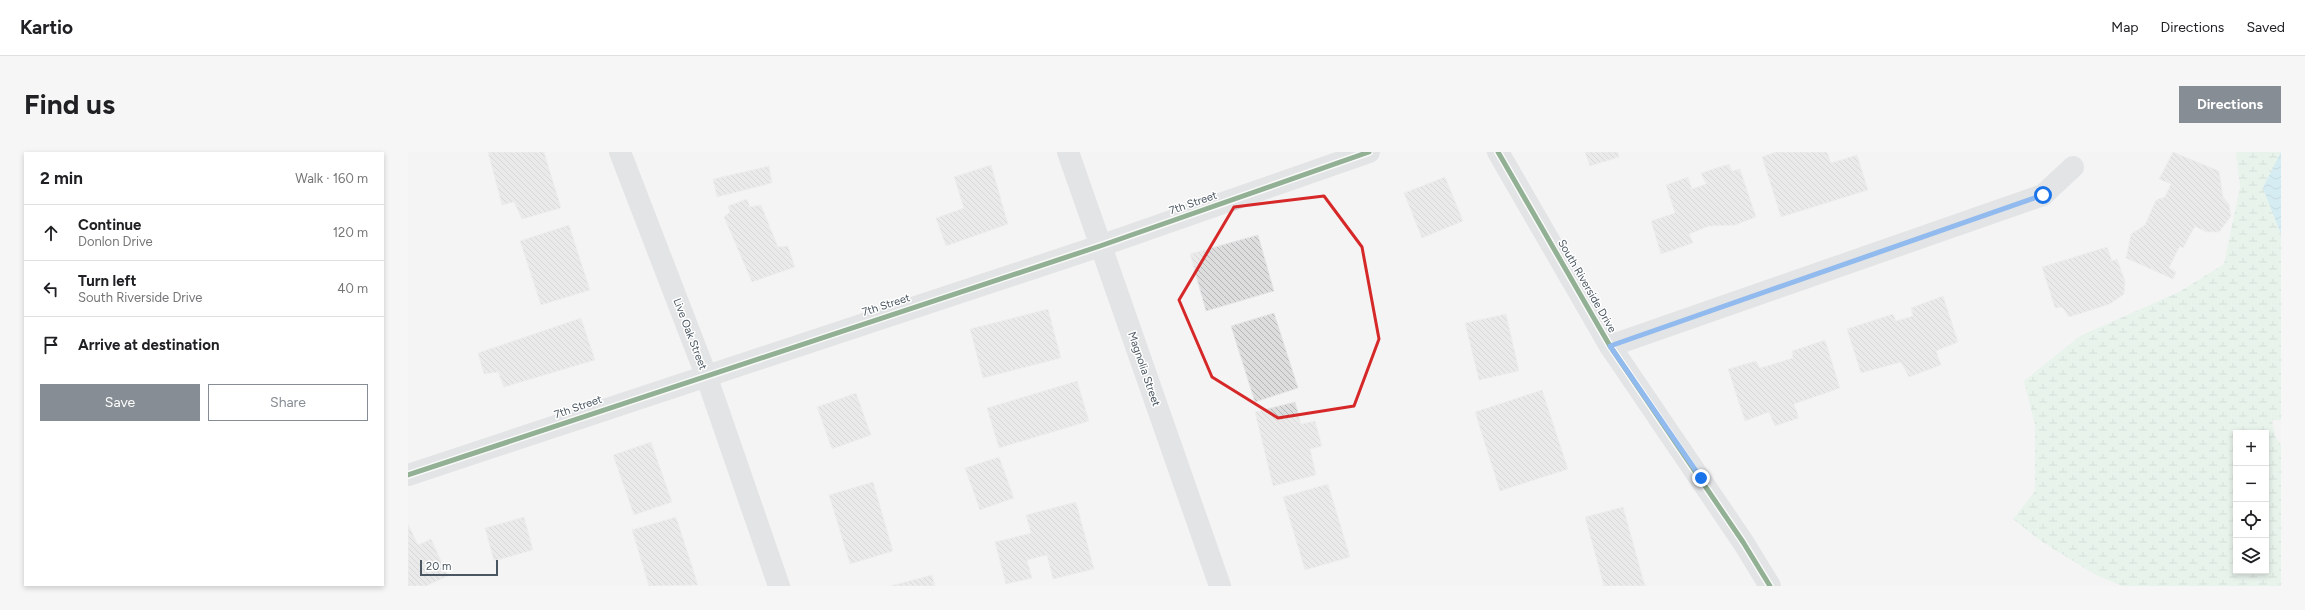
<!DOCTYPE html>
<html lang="en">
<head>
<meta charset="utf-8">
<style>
	:root { --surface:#fff; --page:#f6f6f6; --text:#202124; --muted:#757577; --line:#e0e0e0; --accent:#868d94 }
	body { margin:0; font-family:Figtree,sans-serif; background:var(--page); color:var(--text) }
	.controls { position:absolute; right:12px; bottom:12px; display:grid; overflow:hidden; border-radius:0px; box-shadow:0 2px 6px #0003 }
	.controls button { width:36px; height:36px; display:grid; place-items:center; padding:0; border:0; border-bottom:1px solid var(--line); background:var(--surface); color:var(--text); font:20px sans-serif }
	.scale { position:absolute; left:12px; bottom:10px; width:78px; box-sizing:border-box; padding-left:4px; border:2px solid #4a5661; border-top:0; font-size:11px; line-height:14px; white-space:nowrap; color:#4a5661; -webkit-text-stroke:3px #fff; paint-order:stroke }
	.stop { position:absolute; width:12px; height:12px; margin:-9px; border:3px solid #1a73e8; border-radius:50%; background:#fff }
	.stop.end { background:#1a73e8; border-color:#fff; box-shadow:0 1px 4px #0008 }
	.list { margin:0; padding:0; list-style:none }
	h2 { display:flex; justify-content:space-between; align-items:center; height:52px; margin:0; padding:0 16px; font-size:17px }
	h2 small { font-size:13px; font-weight:400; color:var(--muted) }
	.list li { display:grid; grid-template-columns:26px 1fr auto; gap:12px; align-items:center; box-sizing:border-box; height:56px; padding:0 16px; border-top:1px solid var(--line) }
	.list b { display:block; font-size:15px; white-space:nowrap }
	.list p { margin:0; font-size:13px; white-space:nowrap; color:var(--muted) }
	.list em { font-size:13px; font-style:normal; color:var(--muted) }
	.actions { display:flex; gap:8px; padding:12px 16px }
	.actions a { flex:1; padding:9px 0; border:1px solid var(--accent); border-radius:0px; text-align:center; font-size:14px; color:var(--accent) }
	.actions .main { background:var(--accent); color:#fff }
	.icon { flex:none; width:22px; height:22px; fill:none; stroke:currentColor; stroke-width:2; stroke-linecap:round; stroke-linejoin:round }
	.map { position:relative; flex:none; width:1873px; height:434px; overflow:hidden; border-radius:0px }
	header { display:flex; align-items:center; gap:24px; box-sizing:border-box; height:56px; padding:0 20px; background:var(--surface); border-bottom:1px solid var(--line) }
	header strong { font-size:19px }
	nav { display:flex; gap:22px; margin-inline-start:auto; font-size:14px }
	.intro { display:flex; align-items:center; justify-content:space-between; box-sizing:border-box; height:96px; padding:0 24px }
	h1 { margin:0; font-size:28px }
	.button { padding:10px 18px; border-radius:0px; background:var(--accent); color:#fff; font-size:14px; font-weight:700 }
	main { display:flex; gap:24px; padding:0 24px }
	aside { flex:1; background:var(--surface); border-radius:0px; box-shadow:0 2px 6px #0003 }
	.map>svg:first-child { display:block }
	.wetland { fill:url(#wetland-marsh); fill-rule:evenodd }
	.water { fill:url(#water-waves) }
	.building { fill:url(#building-back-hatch); stroke:#e5e6e7 }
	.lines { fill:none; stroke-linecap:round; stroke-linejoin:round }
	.street { stroke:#ced0d2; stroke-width:22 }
	.secondary { stroke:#ced0d4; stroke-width:22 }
	.cycleway-casing { stroke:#fff; stroke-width:8 }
	.cycleway { stroke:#1b5e20; stroke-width:5 }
	.route { stroke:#1a73e8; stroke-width:5 }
	.marked { fill:none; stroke:#d62828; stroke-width:3; stroke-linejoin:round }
	.labels { text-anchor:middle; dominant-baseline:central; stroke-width:3; stroke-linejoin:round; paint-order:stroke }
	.street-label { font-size:11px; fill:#4a5661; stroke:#fff }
</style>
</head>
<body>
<header>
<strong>Kartio</strong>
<nav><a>Map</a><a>Directions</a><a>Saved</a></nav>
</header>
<div class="intro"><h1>Find us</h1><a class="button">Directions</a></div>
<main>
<aside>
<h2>2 min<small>Walk · 160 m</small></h2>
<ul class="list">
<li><svg class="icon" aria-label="ahead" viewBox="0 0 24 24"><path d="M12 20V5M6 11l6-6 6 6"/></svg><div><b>Continue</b><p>Donlon Drive</p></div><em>120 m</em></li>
<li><svg class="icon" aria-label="left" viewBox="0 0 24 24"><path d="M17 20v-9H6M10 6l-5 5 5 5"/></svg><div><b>Turn left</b><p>South Riverside Drive</p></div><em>40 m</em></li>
<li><svg class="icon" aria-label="arrive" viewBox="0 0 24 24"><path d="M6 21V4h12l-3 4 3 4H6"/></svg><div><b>Arrive at destination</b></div></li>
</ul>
<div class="actions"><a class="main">Save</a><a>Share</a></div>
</aside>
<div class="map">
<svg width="1873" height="434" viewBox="0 0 1873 434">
	<defs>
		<pattern id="wetland-marsh" width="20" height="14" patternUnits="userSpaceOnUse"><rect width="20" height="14" fill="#d9f2e3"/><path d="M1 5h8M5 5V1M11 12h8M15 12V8" fill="none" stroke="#b2c7bb"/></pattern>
		<pattern id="water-waves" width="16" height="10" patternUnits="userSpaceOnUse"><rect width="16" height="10" fill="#aee2f0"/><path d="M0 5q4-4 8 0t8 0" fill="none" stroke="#90bac6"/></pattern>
		<pattern id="building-back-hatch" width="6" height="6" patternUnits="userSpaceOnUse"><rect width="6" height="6" fill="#ddddde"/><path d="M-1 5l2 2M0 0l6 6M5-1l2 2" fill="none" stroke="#b5b6b7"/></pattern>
	</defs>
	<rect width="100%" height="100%" fill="#f4f4f4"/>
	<path class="wetland" d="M1828,0H1873V268H1864L1867,284L1873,293V434H1714L1688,423L1633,389L1605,367L1627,339V273L1616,229L1672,184L1771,140L1816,112L1832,35ZM1828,281H1858V419H1828Z"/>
	<polygon class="water" points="1873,0 1873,82 1855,36"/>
	<g class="building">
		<polygon points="80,0 136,0 153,56 114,67 106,50 94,53"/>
		<polygon points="1177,0 1210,0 1211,5 1182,14"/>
		<polygon points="1368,0 1419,0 1423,11 1449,3 1460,38 1373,65 1354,5"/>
		<polygon points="1765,0 1811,19 1815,45 1821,52 1823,64 1811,80 1798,80 1787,74 1775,96 1772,94 1761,116 1768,120 1765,127 1718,106 1723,82 1737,73 1748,48 1757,45 1763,32 1751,27"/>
		<polygon points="1321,12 1324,19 1332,17 1348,65 1327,73 1301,74 1281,82 1285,91 1253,102 1243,69 1267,61 1258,33 1280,25 1284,37 1298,32 1293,21"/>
		<polygon points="583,13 600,72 538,94 528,66 556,56 546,25"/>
		<polygon points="361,14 364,31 309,45 305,27"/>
		<polygon points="1037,25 1055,69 1014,86 996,41"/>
		<polygon points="339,47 342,55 353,53 370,95 380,94 387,115 344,130 316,65 322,60 320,54"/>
		<polygon points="161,73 182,138 133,153 112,89"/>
		<polygon points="850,83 866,139 798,159 782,102"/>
		<polygon points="1699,95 1704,109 1709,107 1717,129 1716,142 1702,152 1661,165 1654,155 1647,156 1634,115"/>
		<polygon points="1535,144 1550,190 1528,199 1533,213 1501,225 1493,210 1453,221 1439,177 1485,162 1488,169 1505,164 1503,156"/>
		<polygon points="640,157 653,206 575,226 562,177"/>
		<polygon points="866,161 890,236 847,250 823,174"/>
		<polygon points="1098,162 1111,219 1071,228 1057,171"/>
		<polygon points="173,166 187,208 96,235 90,220 76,222 70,201"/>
		<polygon points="1417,188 1432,236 1386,252 1391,266 1367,274 1361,260 1337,269 1320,217 1348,209 1352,216 1385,206 1384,199"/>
		<polygon points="669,229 681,269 591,296 579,256"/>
		<polygon points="1134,238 1160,317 1092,339 1067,260"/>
		<polygon points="448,241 463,283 424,297 409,255"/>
		<polygon points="887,250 893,272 907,269 914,294 902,297 908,323 865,334 847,260"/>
		<polygon points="243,290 264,350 226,363 205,303"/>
		<polygon points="591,305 606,346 572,358 557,316"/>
		<polygon points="465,330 485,399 442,412 421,343"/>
		<polygon points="920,332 942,405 897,418 875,345"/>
		<polygon points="668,350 686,417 645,427 639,403 619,408 624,426 598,432 587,390 623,381 618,363"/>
		<polygon points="1215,355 1237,434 1196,434 1177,365"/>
		<polygon points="116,365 125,398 86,409 77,376"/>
		<polygon points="268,365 290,433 241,434 224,378"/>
		<polygon points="0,372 10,393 23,387 40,424 18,434 0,434"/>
		<polygon points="524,423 527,434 482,434"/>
	</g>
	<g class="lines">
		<g class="street">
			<polyline points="212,0 298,223 371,434"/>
			<polyline points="1202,194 1635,43 1665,15"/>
			<polyline points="0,323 692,94 961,0"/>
		</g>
		<g class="secondary">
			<polyline points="660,0 812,434"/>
			<polyline points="1090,0 1202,194 1335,390 1362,434"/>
		</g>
		<defs>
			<g id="cycleway">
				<polyline points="1090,0 1202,194 1335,390 1362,434"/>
				<polyline points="0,323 692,94 961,0"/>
			</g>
		</defs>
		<use href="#cycleway" class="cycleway-casing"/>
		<use href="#cycleway" class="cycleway"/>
	</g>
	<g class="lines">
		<polyline class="route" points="1293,326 1202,194 1635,43"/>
	</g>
	<path d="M0 0H1873V434H0ZM916,44L954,95L971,187L946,254L870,266L804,225L771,148L826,55Z" fill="#f4f4f4" fill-opacity=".55" fill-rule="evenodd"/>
	<path class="marked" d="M916,44L954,95L971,187L946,254L870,266L804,225L771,148L826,55Z"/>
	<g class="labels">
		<g class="street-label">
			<text transform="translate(785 51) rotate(-19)">7th Street</text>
			<text transform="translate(1179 134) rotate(60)">South Riverside Drive</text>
			<text transform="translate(478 153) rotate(-18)">7th Street</text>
			<text transform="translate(282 182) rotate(69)">Live Oak Street</text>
			<text transform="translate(736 217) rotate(71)">Magnolia Street</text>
			<text transform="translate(170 255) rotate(-19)">7th Street</text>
		</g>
	</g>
</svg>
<div class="controls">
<button>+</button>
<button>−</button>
<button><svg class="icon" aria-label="locate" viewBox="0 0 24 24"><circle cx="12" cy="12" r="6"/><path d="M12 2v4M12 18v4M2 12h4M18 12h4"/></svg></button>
<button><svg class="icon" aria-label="layers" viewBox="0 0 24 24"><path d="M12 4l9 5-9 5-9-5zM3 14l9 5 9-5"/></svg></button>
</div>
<div class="scale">20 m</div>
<div class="stop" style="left:1635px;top:43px"></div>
<div class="stop end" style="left:1293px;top:326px"></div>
</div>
</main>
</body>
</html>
